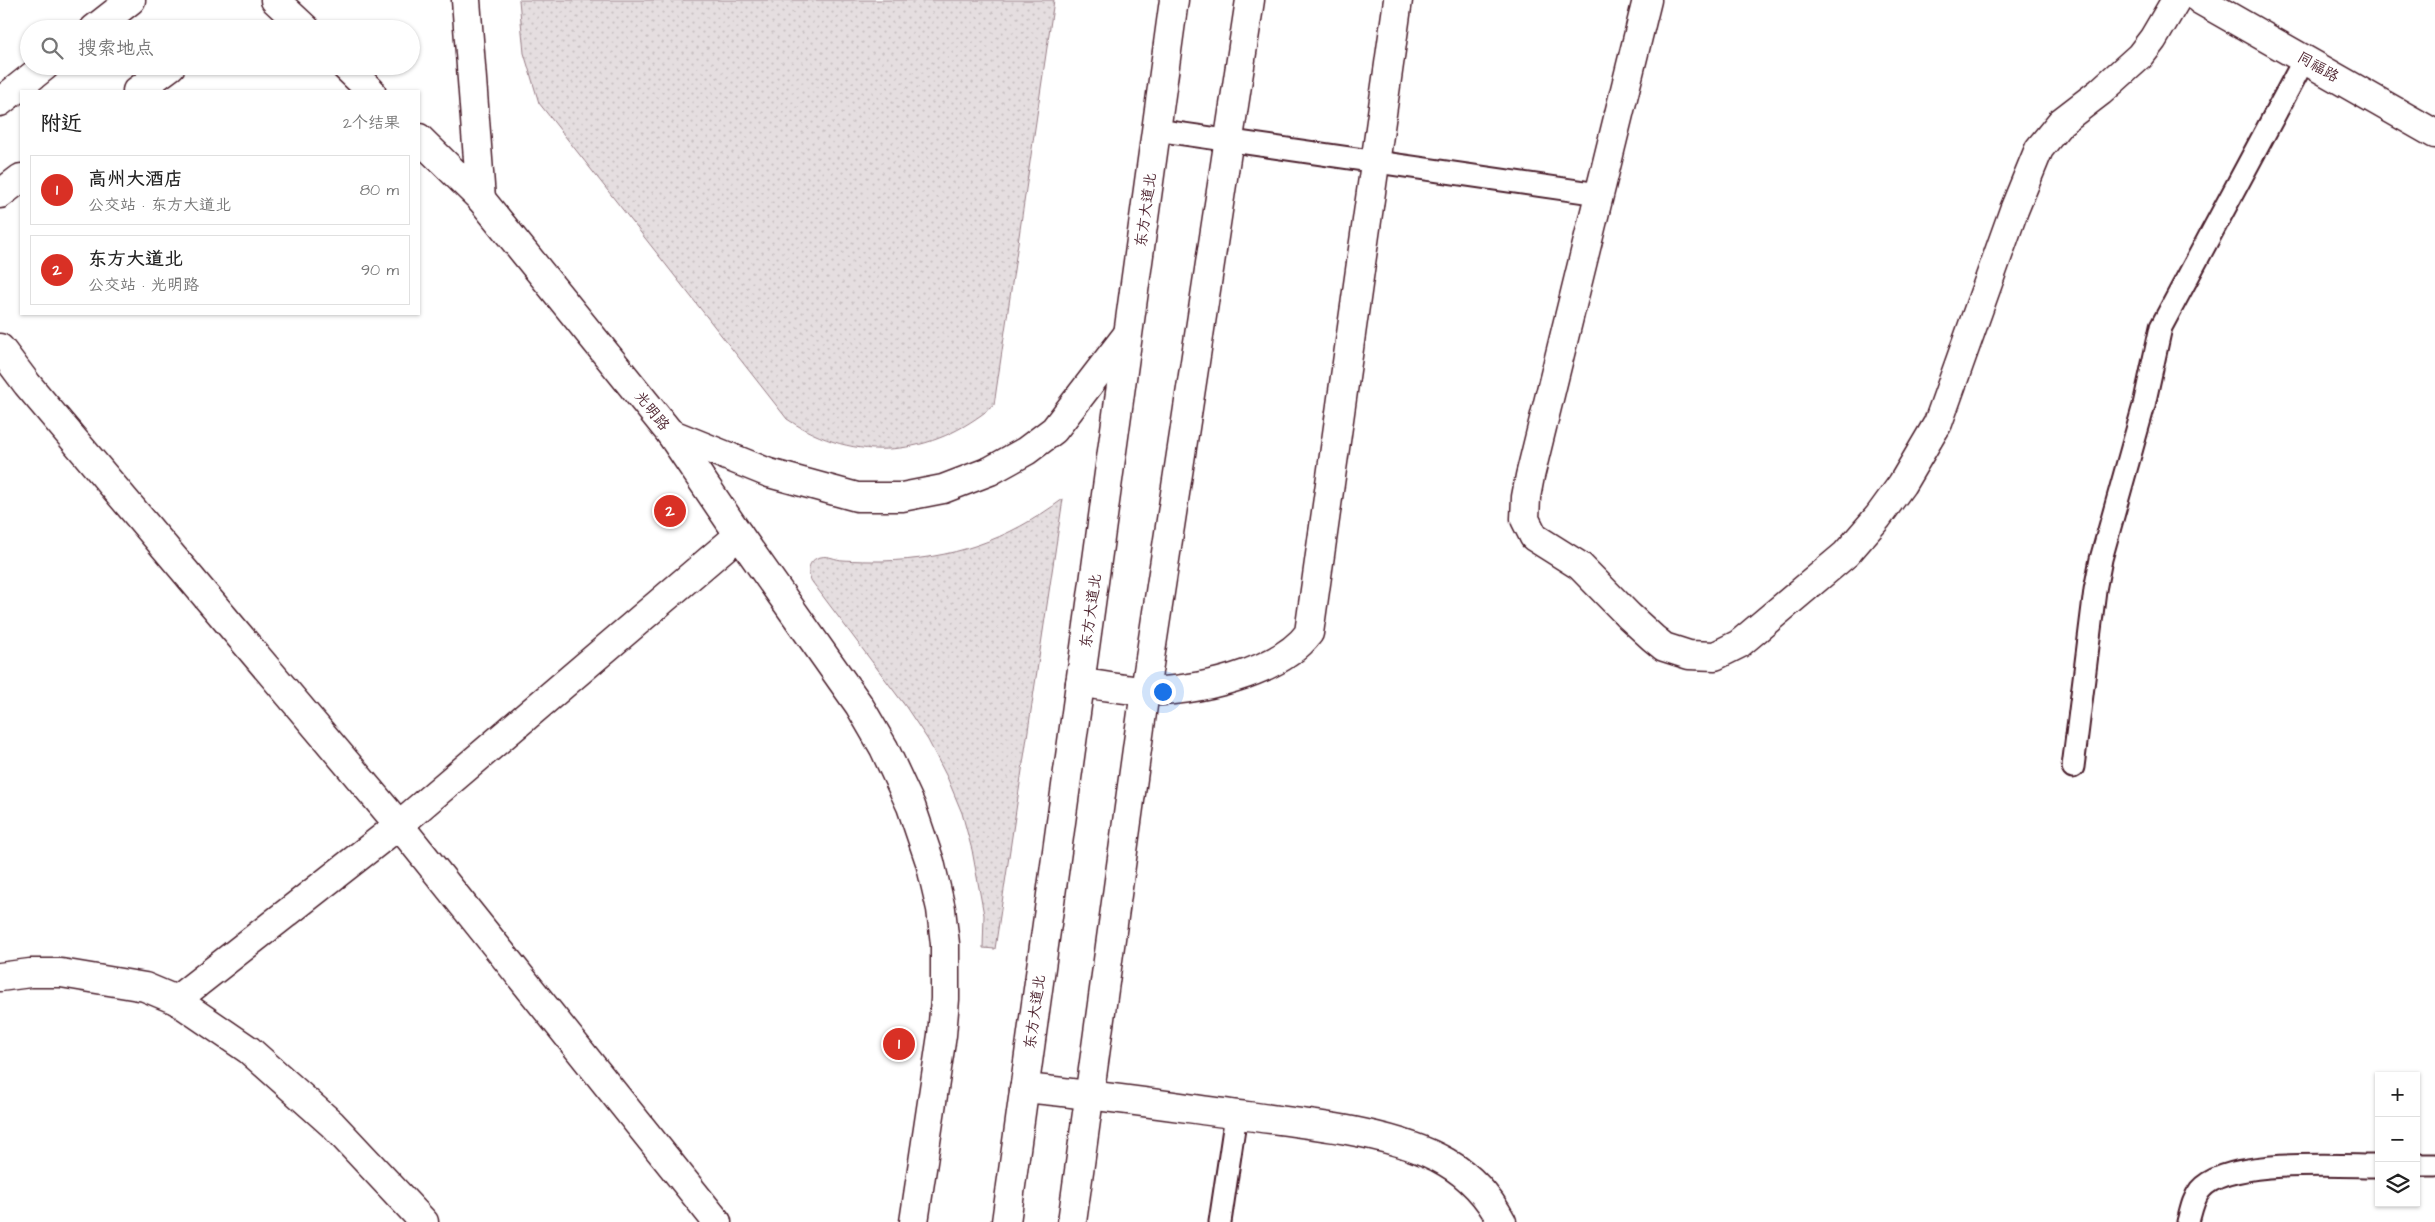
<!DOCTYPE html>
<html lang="zh">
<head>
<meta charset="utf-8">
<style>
	:root { --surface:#fff; --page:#f2f2f2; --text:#222; --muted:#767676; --line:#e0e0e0; --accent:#d93025 }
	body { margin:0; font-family:"Architects Daughter","LXGW WenKai TC",sans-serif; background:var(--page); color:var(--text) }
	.controls { position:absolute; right:15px; bottom:15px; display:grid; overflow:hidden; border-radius:0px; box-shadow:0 1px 4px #0004 }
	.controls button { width:45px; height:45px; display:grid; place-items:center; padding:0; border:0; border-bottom:1px solid var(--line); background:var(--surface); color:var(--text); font:25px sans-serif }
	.you { position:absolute; left:1162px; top:691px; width:18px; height:18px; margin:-12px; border:4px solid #fff; border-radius:50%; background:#1a73e8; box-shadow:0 0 0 8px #1a73e833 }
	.badge { display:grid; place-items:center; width:32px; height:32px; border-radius:50%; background:var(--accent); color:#fff; font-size:16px; font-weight:700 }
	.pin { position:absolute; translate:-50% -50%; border:2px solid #fff; box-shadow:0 1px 5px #0006 }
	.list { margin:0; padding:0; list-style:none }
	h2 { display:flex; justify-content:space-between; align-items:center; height:65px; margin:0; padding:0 20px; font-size:21px }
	h2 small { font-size:16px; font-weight:400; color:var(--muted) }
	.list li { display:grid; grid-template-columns:32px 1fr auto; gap:15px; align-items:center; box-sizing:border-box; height:70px; margin:0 10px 10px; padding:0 10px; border:1px solid var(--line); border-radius:0px }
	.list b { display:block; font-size:19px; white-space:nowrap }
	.list p { margin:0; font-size:16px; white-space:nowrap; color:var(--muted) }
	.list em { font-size:16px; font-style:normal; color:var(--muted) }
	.icon { flex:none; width:28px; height:28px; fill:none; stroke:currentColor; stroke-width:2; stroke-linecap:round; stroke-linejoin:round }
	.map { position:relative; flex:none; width:2435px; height:1222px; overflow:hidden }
	.search { position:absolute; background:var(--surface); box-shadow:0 1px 4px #0004; left:20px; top:20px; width:400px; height:55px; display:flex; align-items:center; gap:12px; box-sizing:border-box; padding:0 18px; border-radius:28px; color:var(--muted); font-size:19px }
	.panel { position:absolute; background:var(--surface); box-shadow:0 1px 4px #0004; left:20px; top:90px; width:400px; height:225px; border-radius:0px }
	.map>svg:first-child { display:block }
	.grass { fill:url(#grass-dots); stroke:#987e86 }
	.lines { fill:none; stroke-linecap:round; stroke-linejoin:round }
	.service-casing { stroke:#4a1f2b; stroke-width:25 }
	.minor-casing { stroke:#4a1f2b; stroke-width:31 }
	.tertiary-casing { stroke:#4a1f2b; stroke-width:31 }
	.primary-casing { stroke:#4a1f2b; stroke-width:31 }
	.service { stroke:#fff; stroke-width:21 }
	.minor { stroke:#fff; stroke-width:28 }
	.tertiary { stroke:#fff; stroke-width:28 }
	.primary { stroke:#fff; stroke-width:28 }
	.labels { text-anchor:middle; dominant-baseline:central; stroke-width:5; stroke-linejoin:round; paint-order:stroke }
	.street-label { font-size:15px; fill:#4a1f2b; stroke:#fff }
</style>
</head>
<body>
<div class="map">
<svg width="2435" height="1222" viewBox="0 0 2435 1222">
	<defs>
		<pattern id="grass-dots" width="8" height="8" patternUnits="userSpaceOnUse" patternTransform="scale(1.25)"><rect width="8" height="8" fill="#e5dee0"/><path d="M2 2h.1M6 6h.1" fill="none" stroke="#c6bec0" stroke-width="1.8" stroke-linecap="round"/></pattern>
	</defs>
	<rect width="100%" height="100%" fill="#fff"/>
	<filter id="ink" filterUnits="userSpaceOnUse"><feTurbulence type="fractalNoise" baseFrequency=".02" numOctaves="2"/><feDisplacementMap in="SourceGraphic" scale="10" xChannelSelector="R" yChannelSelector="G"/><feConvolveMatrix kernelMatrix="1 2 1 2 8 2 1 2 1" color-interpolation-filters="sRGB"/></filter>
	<g filter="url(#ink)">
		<g class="grass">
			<path d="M519,0H1054L994,405C932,457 856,465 787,419L539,103L524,53Z"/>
			<path d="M1063,499L995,949L983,948L984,915L972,850L962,813L947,777L928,740L906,707L813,583C806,574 807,559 821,557C828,555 836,560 843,560C856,561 869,561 882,561C953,559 1006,541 1063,499Z"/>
		</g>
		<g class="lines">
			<defs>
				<g id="service">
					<polyline points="1156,130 1599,194"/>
					<polyline points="2073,767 2095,590 2101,559 2144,405 2161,327 2304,60"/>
					<polyline points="2416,1165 2435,1165"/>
					<polyline points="1220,1222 1236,1115"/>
					<path d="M2188,1222C2191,1211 2193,1199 2200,1190C2226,1158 2339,1166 2379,1166"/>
				</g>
				<g id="minor">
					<polyline points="1647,0 1530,476 1526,497 1525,519 1534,537 1580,566 1629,616 1653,638 1664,647 1689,655 1715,656 1739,644 1846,554 1878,517 1902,484 1938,423 2014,210 2039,149 2061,122 2100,92 2140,56 2153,39 2176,0"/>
					<polyline points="0,348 27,384 399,825 717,1222"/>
					<path d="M1080,683C1102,685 1124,690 1145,691C1193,693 1280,673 1309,633L1398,0"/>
					<polyline points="0,977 30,973 61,973 145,987 176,1000 249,1050 332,1124 424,1222"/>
					<polyline points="176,1000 399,825 739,535"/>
					<path d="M1024,1088C1099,1095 1172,1106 1247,1116C1307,1124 1393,1131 1446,1162C1470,1176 1489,1197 1502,1222"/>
					<polyline points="1072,1222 1145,691 1250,0"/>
				</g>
				<polyline id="tertiary" points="2200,0 2435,134"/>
				<g id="primary">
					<polyline points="275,0 306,29"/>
					<polyline points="466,0 481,199"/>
					<polyline points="94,29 131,0"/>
					<polyline points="345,66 371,91"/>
					<polyline points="137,91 171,66"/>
					<polyline points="0,102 45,66"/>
					<polyline points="419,138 481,199 670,433 739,535 859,705 884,748 911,806 930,862 941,909 945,944 945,999 942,1035 914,1222"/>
					<polyline points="0,194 21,178"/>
					<polyline points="670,433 769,473 857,497 902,497 943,489 990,471 1026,451 1054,430 1127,335"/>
					<polyline points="1006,1222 1174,0"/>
				</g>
			</defs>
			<use href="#service" class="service-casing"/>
			<use href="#minor" class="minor-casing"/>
			<use href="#tertiary" class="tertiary-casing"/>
			<use href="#primary" class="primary-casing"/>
			<use href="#service" class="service"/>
			<use href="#minor" class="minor"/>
			<use href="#tertiary" class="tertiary"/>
			<use href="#primary" class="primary"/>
		</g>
	</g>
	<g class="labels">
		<g class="street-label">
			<text transform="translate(2318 67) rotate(30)">同福路</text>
			<text transform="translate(1146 210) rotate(-82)">东方大道北</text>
			<text transform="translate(652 411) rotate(51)">光明路</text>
			<text transform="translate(1091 611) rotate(-82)">东方大道北</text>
			<text transform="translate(1035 1012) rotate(-82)">东方大道北</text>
		</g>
	</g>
</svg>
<div class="controls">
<button>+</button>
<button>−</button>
<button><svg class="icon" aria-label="layers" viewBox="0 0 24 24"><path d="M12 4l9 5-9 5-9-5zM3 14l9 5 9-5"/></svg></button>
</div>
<div class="you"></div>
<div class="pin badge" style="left:899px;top:1044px">1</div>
<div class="pin badge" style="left:670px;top:511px">2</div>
<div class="search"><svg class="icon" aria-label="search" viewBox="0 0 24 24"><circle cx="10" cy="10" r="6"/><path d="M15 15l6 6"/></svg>搜索地点</div>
<section class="panel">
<h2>附近<small>2个结果</small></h2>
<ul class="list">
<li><span class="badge">1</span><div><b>高州大酒店</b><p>公交站 · 东方大道北</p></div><em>80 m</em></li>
<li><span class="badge">2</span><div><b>东方大道北</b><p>公交站 · 光明路</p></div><em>90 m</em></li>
</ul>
</section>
</div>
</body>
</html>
